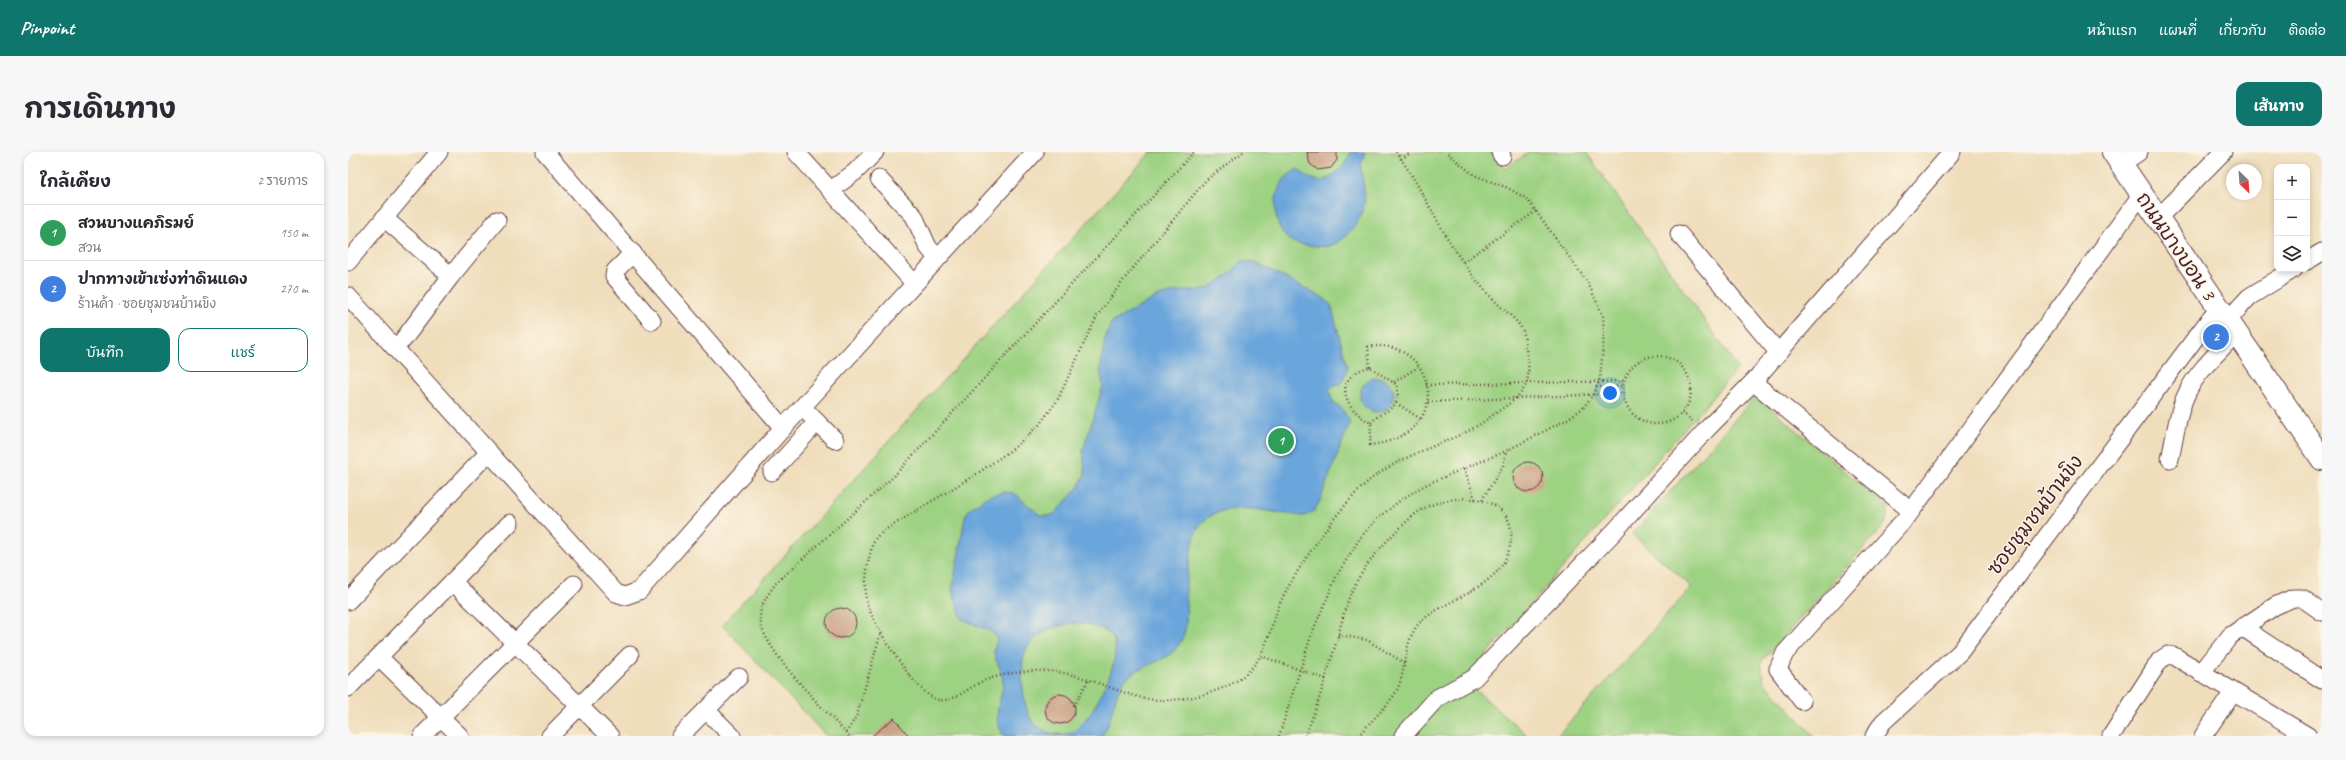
<!DOCTYPE html>
<html lang="th">
<head>
<meta charset="utf-8">
<style>
	:root { --surface:#fff; --page:#f7f7f7; --text:#2b2b33; --muted:#7c7c81; --line:#e1e1e2; --accent:#0f766e }
	body { margin:0; font-family:Caveat,"Playpen Sans Thai",sans-serif; background:var(--page); color:var(--text) }
	.controls { position:absolute; right:12px; top:12px; display:grid; overflow:hidden; border-radius:8px; box-shadow:0 2px 6px #0003 }
	.controls button { width:36px; height:36px; display:grid; place-items:center; padding:0; border:0; border-bottom:1px solid var(--line); background:var(--surface); color:var(--text); font:20px sans-serif }
	.compass { position:absolute; left:1878px; top:12px; width:36px; height:36px; border-radius:50%; background:var(--surface); box-shadow:0 2px 6px #0003; rotate:155deg }
	.you { position:absolute; left:1262px; top:241px; width:14px; height:14px; margin:-10px; border:3px solid #fff; border-radius:50%; background:#1a73e8; box-shadow:0 0 0 6px #1a73e833 }
	.badge { display:grid; place-items:center; width:26px; height:26px; border-radius:50%; background:var(--accent); color:#fff; font-size:13px; font-weight:700 }
	.pin { position:absolute; translate:-50% -50%; border:2px solid #fff; box-shadow:0 1px 4px #0006 }
	.list { margin:0; padding:0; list-style:none }
	h2 { display:flex; justify-content:space-between; align-items:center; height:52px; margin:0; padding:0 16px; font-size:17px }
	h2 small { font-size:13px; font-weight:400; color:var(--muted) }
	.list li { display:grid; grid-template-columns:26px 1fr auto; gap:12px; align-items:center; box-sizing:border-box; height:56px; padding:0 16px; border-top:1px solid var(--line) }
	.list b { display:block; font-size:15px; white-space:nowrap }
	.list p { margin:0; font-size:13px; white-space:nowrap; color:var(--muted) }
	.list em { font-size:13px; font-style:normal; color:var(--muted) }
	.actions { display:flex; gap:8px; padding:12px 16px }
	.actions a { flex:1; padding:9px 0; border:1px solid var(--accent); border-radius:12px; text-align:center; font-size:14px; color:var(--accent) }
	.actions .main { background:var(--accent); color:#fff }
	.icon { flex:none; width:22px; height:22px; fill:none; stroke:currentColor; stroke-width:2; stroke-linecap:round; stroke-linejoin:round }
	.map { position:relative; flex:none; width:1974px; height:584px; overflow:hidden; border-radius:12px }
	header { display:flex; align-items:center; gap:24px; box-sizing:border-box; height:56px; padding:0 20px; background:var(--accent); color:#fff }
	header strong { font-size:19px }
	nav { display:flex; gap:22px; margin-inline-start:auto; font-size:14px }
	.intro { display:flex; align-items:center; justify-content:space-between; box-sizing:border-box; height:96px; padding:0 24px }
	h1 { margin:0; font-size:28px }
	.button { padding:10px 18px; border-radius:12px; background:var(--accent); color:#fff; font-size:14px; font-weight:700 }
	main { display:flex; gap:24px; padding:0 24px }
	aside { flex:1; background:var(--surface); border-radius:12px; box-shadow:0 2px 6px #0003 }
	.map>svg:first-child { display:block }
	.green { fill:#9ed283; stroke:#747857 }
	.water { fill:#6ba5db; stroke:#5a6283; fill-rule:evenodd }
	.building { fill:#cba287 }
	.lines { fill:none; stroke-linecap:round; stroke-linejoin:round }
	.minor-casing { stroke:#633c41; stroke-width:19 }
	.major-casing { stroke:#633c41; stroke-width:24 }
	.path { stroke:#633c41; stroke-width:2.5; stroke-dasharray:1 3; stroke-linecap:butt }
	.minor { stroke:#fff; stroke-width:17 }
	.major { stroke:#fff; stroke-width:22 }
	.labels { text-anchor:middle; dominant-baseline:central; stroke-width:3; stroke-linejoin:round; paint-order:stroke }
	.street-label { font-size:20px; fill:#4a1f2b; stroke:#fcf5e5 }
</style>
</head>
<body>
<header>
<strong>Pinpoint</strong>
<nav><a>หน้าแรก</a><a>แผนที่</a><a>เกี่ยวกับ</a><a>ติดต่อ</a></nav>
</header>
<div class="intro"><h1>การเดินทาง</h1><a class="button">เส้นทาง</a></div>
<main>
<aside>
<h2>ใกล้เคียง<small>2 รายการ</small></h2>
<ul class="list">
<li><span class="badge" style="background:#2e9e5b">1</span><div><b>สวนบางแคภิรมย์</b><p>สวน</p></div><em>150 m</em></li>
<li><span class="badge" style="background:#3f7fe0">2</span><div><b>ปากทางเข้าเซ่งท่าดินแดง</b><p>ร้านค้า · ซอยชุมชนบ้านขิง</p></div><em>270 m</em></li>
</ul>
<div class="actions"><a class="main">บันทึก</a><a>แชร์</a></div>
</aside>
<div class="map">
<svg width="1974" height="584" viewBox="0 0 1974 584">
	<rect width="100%" height="100%" fill="#fcf5e5"/>
	<filter id="ink" filterUnits="userSpaceOnUse"><feTurbulence type="fractalNoise" baseFrequency=".025" numOctaves="2"/><feDisplacementMap in="SourceGraphic" scale="8" xChannelSelector="R" yChannelSelector="G"/><feConvolveMatrix kernelMatrix="1 2 1 2 8 2 1 2 1" color-interpolation-filters="sRGB"/></filter>
	<filter id="wash" filterUnits="userSpaceOnUse"><feTurbulence type="fractalNoise" baseFrequency=".012" numOctaves="4" result="noise"/><feDisplacementMap in="SourceGraphic" scale="16" xChannelSelector="R" yChannelSelector="G"/><feGaussianBlur stdDeviation="0.9" result="paint"/><feColorMatrix in="noise" values="0 0 0 0 0 0 0 0 0 0 0 0 0 0 0 0 0 1.4 0 .05"/><feComposite in="paint" operator="in"/></filter>
	<g filter="url(#wash)">
		<rect width="100%" height="100%" fill="#efddbb"/>
		<g class="green">
			<polygon points="803,0 1143,0 1157,17 1181,0 1238,0 1390,216 1116,528 1180,584 478,584 374,473"/>
			<polygon points="1408,244 1541,356 1537,372 1413,510 1416,530 1466,584 1209,584 1344,435 1284,382"/>
		</g>
		<g class="water">
			<path d="M1003,0H1017C1016,6 1012,12 1013,18C1014,31 1020,42 1015,57C1011,71 998,88 984,93C977,96 967,94 960,93C953,93 945,91 940,87C920,68 924,27 950,17L959,25L973,30C986,25 998,13 1003,0Z"/>
			<path d="M894,109L907,110L977,147L983,153L1000,217L992,232L987,233L981,238L985,251L993,255L1002,270L971,351L965,360L956,364C924,362 870,342 849,378C844,387 839,425 838,438C837,457 842,473 832,491C819,513 791,511 776,529C768,538 763,566 758,578L753,584H656C642,561 654,552 655,530C655,519 647,509 646,500C646,496 649,490 649,485L642,479L614,467L604,439L617,365L621,357L642,343L656,340L666,341L692,363L700,364L706,362L729,337L737,323L735,298L755,234L752,219L757,187L763,171L810,144L826,140L859,137L878,125ZM732,471C744,473 756,475 764,485C778,504 744,567 726,579C719,583 711,583 703,581C696,579 687,574 683,567C675,555 670,509 679,496C691,478 711,472 732,471Z"/>
			<circle cx="1029" cy="243" r="17"/>
		</g>
		<g id="blocks">
			<g class="building">
				<polygon points="959,0 989,0 989,8 983,16 970,18 962,12"/>
				<circle cx="1180" cy="325" r="15"/>
				<circle cx="493" cy="471" r="15"/>
				<circle cx="712" cy="557" r="15"/>
				<polygon points="546,566 561,584 524,584"/>
			</g>
		</g>
	</g>
	<g filter="url(#ink)">
		<use href="#blocks" fill-opacity="0" stroke="#633c41" stroke-width="1"/>
		<g class="lines">
			<defs>
				<g id="minor">
					<polyline points="197,0 435,276"/>
					<polyline points="448,0 566,131"/>
					<polyline points="1152,0 1154,4"/>
					<polyline points="1772,13 1791,0"/>
					<polyline points="531,27 566,64 580,95 589,106"/>
					<polyline points="483,38 507,20 527,0"/>
					<polyline points="36,66 103,124 149,68"/>
					<polyline points="1809,67 1875,0"/>
					<polyline points="1331,82 1430,200"/>
					<polyline points="285,101 267,119 266,124 304,169"/>
					<polyline points="1959,109 1974,100"/>
					<polyline points="0,110 91,0"/>
					<polyline points="0,144 268,441 277,444 291,439 435,276 687,0"/>
					<polyline points="1879,169 1901,145 1946,117"/>
					<polyline points="55,188 103,124"/>
					<polyline points="1405,230 1563,359"/>
					<polyline points="461,262 487,288"/>
					<path d="M1822,307C1827,286 1829,261 1839,241C1849,219 1871,200 1887,182"/>
					<polyline points="424,320 469,270"/>
					<polyline points="105,430 262,584"/>
					<polyline points="0,449 141,300"/>
					<polyline points="1894,475 1974,528"/>
					<polyline points="31,505 112,584"/>
					<polyline points="1853,521 1882,484 1927,454 1945,446 1954,446 1974,460"/>
					<polyline points="0,536 162,371"/>
					<polyline points="1454,549 1430,517 1437,501 1559,365 1793,43"/>
					<polyline points="358,558 384,584"/>
					<polyline points="74,584 226,432"/>
					<polyline points="202,584 282,503"/>
					<polyline points="332,584 391,525"/>
					<polyline points="1055,584 1089,546 1126,526 1265,381 1358,278 1405,230 1604,0"/>
					<polyline points="1526,584 1535,570 1612,500 1870,156"/>
					<polyline points="1763,584 1812,508 1820,503 1826,504 1960,584"/>
					<polyline points="1855,584 1885,540"/>
				</g>
				<polyline id="major" points="1765,0 1974,307"/>
			</defs>
			<use href="#minor" class="minor-casing"/>
			<use href="#major" class="major-casing"/>
			<g class="path">
				<path d="M895,0L858,28L777,126L749,164L709,249L691,273L666,296L630,321L537,378C534,381 530,383 528,386C520,398 515,439 519,452C526,473 569,545 591,548C607,550 621,535 635,529C653,522 676,518 695,519C731,519 761,538 795,546C821,552 855,545 879,534C923,514 918,475 938,439C957,405 993,352 1023,327C1050,306 1086,295 1116,281C1129,275 1141,266 1152,258C1180,239 1184,230 1178,197C1177,192 1177,184 1175,179C1170,168 1158,160 1150,152C1137,139 1125,125 1115,110C1090,75 1073,34 1048,0"/>
				<polyline points="1053,7 1064,0"/>
				<polyline points="1115,110 1188,59"/>
				<circle cx="1309" cy="238" r="34"/>
				<path d="M1022,215L1020,195C1086,183 1112,283 1022,293L1023,271C994,256 984,224 1022,215L1049,233C1054,259 1036,256 1023,271"/>
				<polyline points="1046,230 1070,215"/>
				<polyline points="1078,233 1278,229"/>
				<polyline points="1248,235 1276,234"/>
				<polyline points="1080,250 1276,241"/>
				<polyline points="1048,251 1073,267"/>
				<polyline points="1334,261 1345,269"/>
				<polyline points="1116,316 1127,347"/>
				<polyline points="1134,348 1155,314 1158,300"/>
				<polyline points="990,483 1019,488 1058,512"/>
				<polyline points="913,504 978,527"/>
				<polyline points="726,554 741,527"/>
				<polyline points="498,581 509,563 533,480"/>
				<path d="M501,584C480,561 411,495 412,465C412,452 421,442 427,432L545,325L846,0"/>
				<polyline points="931,584 964,481 989,423 1012,386 1029,367 1054,347 1077,333 1158,299 1218,268 1235,256 1245,243 1252,227 1256,183 1255,164 1240,131 1179,47 1160,36 1126,23 1098,0"/>
				<path d="M957,584C971,551 980,518 990,484C994,470 997,454 1003,441C1016,411 1041,385 1065,364C1097,336 1178,338 1161,398C1151,435 1103,445 1076,467C1054,484 1060,517 1048,540C1040,554 1021,571 1010,584"/>
			</g>
			<use href="#minor" class="minor"/>
			<use href="#major" class="major"/>
		</g>
	</g>
	<g class="labels">
		<g class="street-label">
			<text transform="translate(1828 94) rotate(56)">ถนนบางบอน 3</text>
			<text transform="translate(1687 363) rotate(-53)">ซอยชุมชนบ้านขิง</text>
		</g>
	</g>
</svg>
<div class="controls">
<button>+</button>
<button>−</button>
<button><svg class="icon" aria-label="layers" viewBox="0 0 24 24"><path d="M12 4l9 5-9 5-9-5zM3 14l9 5 9-5"/></svg></button>
</div>
<svg class="compass" viewBox="-18 -18 36 36"><path d="M0-13l5 13h-10z" fill="#e53935"/><path d="M0 13l5-13h-10z" fill="#7c7c81"/></svg>
<div class="you"></div>
<div class="pin badge" style="left:933px;top:289px;background:#2e9e5b">1</div>
<div class="pin badge" style="left:1868px;top:185px;background:#3f7fe0">2</div>
</div>
</main>
</body>
</html>
